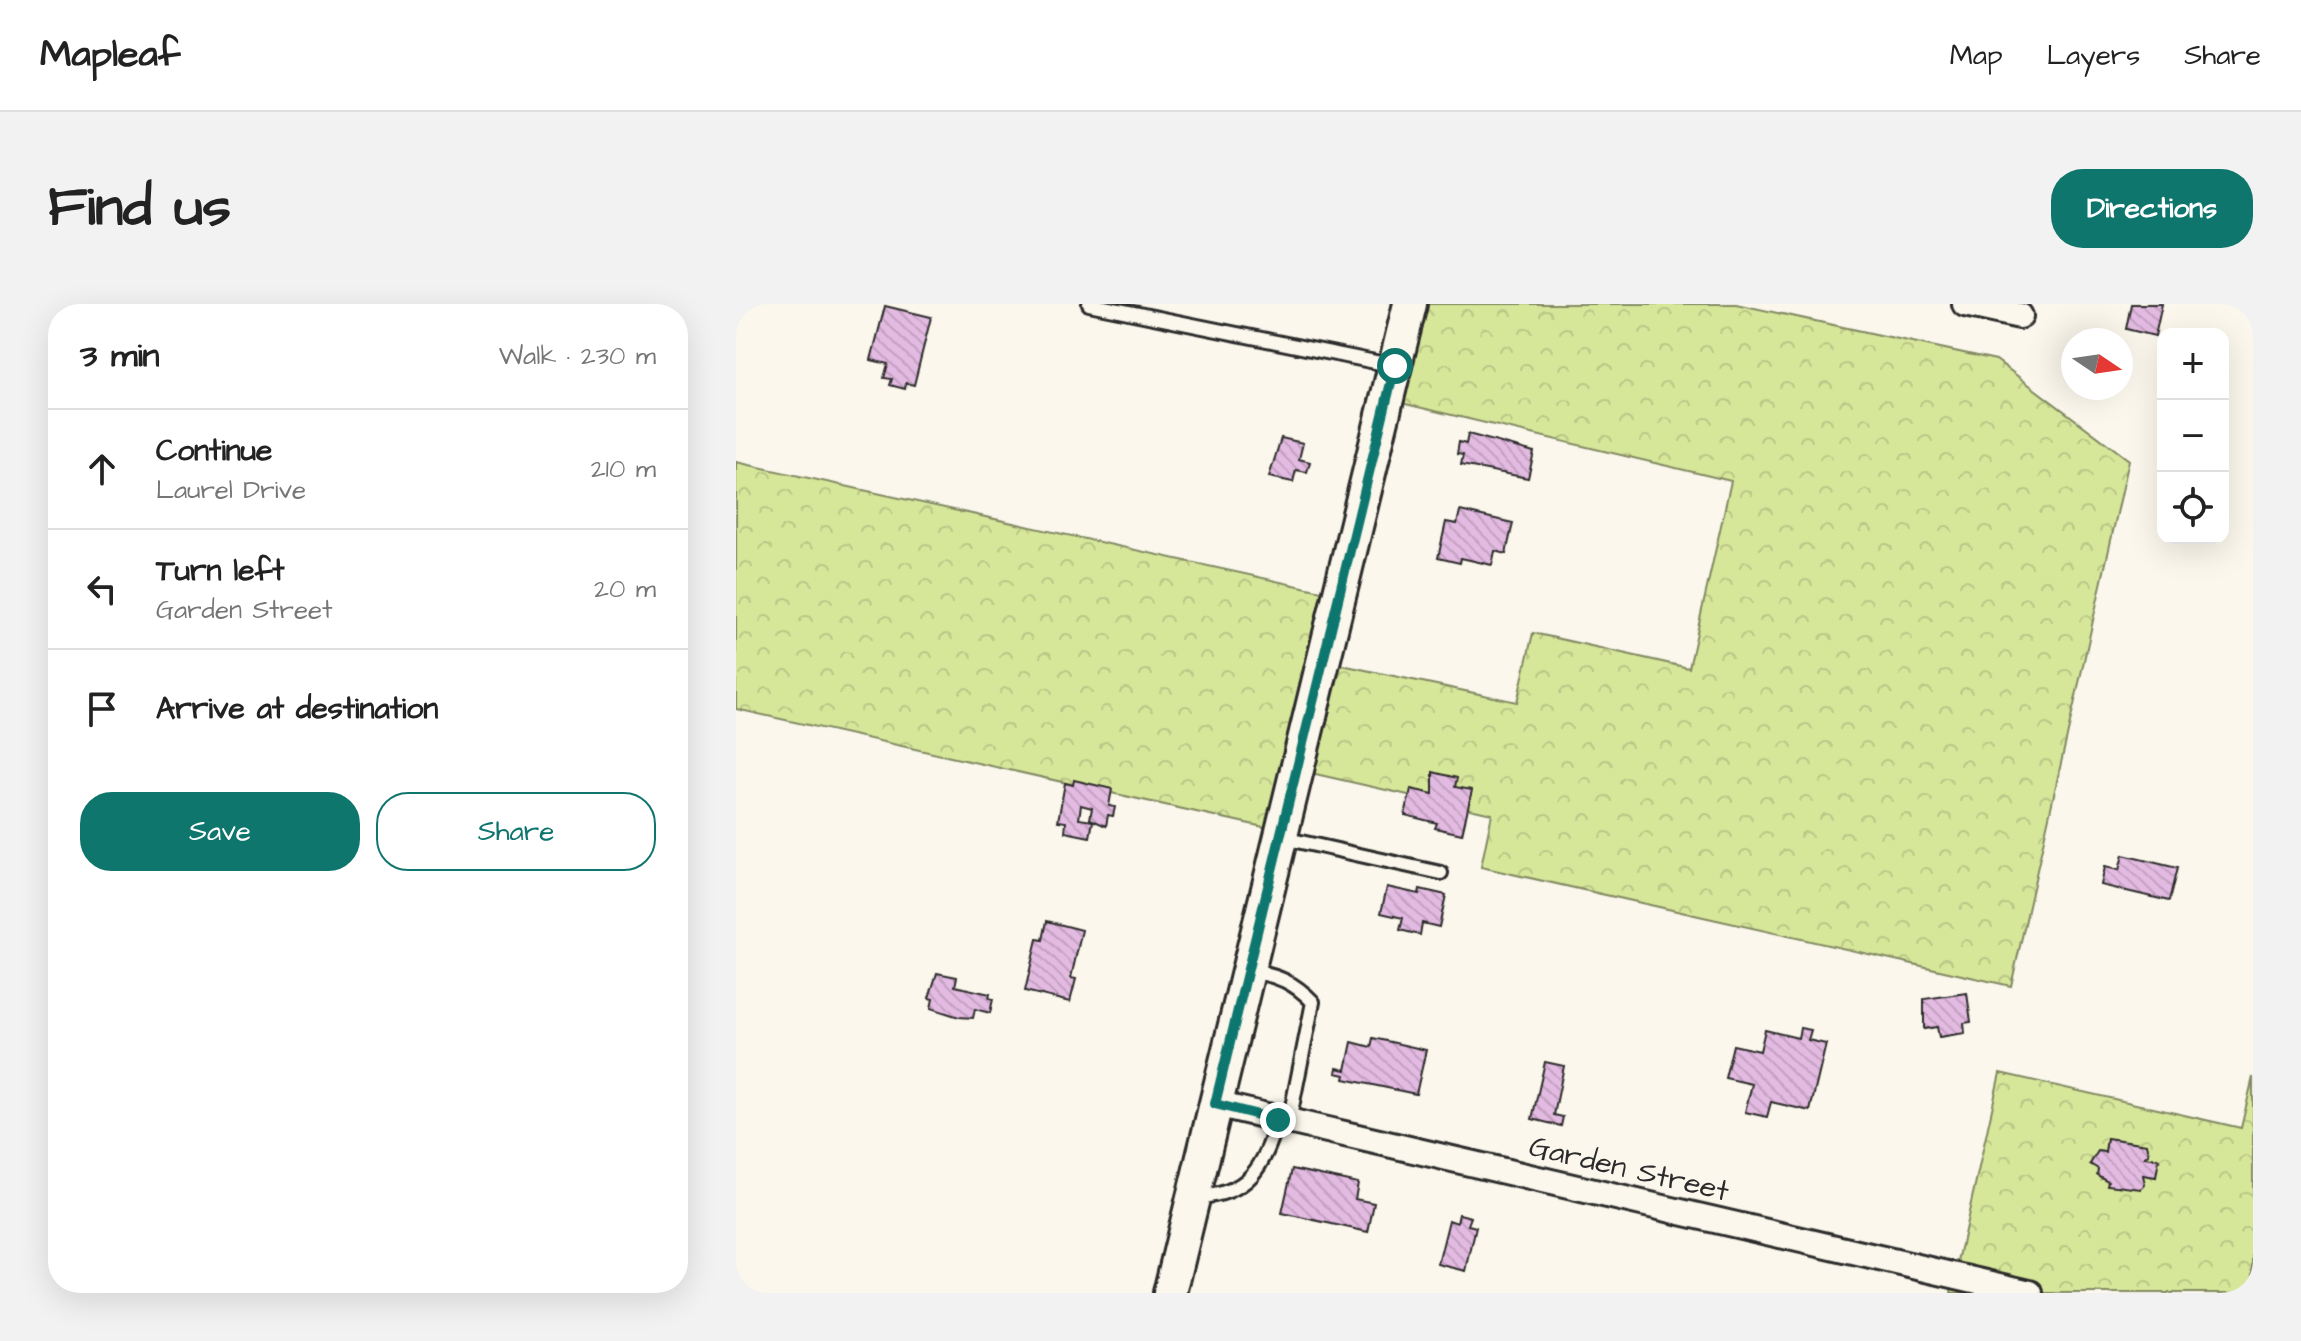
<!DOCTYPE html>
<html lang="en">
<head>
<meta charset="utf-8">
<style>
	:root { --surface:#fff; --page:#f2f2f2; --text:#222; --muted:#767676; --line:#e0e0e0; --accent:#0f766e }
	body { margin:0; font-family:"Architects Daughter",sans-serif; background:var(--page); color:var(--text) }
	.controls { position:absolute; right:24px; top:24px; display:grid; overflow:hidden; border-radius:16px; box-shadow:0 8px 32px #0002 }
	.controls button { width:72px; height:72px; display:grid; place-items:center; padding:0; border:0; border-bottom:2px solid var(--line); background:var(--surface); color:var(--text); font:40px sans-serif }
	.compass { position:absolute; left:1325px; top:24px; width:72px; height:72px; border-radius:50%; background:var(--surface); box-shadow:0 8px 32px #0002; rotate:103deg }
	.stop { position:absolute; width:24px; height:24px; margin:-18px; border:6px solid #0f766e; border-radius:50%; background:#fff }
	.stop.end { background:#0f766e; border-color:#fff; box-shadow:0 2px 8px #0008 }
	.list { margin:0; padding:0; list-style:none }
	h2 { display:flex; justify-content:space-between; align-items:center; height:104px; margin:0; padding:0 32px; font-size:34px }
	h2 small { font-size:26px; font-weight:400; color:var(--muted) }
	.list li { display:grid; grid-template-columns:52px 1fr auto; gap:24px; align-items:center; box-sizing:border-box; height:120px; padding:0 32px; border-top:2px solid var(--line) }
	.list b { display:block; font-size:30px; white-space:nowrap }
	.list p { margin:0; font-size:26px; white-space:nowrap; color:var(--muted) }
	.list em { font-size:26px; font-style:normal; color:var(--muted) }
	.actions { display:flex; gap:16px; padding:24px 32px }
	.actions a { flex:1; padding:18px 0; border:2px solid var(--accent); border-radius:32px; text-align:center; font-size:28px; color:var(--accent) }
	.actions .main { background:var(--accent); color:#fff }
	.icon { flex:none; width:44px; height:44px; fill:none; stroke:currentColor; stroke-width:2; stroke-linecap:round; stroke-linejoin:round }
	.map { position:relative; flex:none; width:1517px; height:989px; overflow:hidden; border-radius:32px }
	header { display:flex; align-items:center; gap:48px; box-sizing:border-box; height:112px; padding:0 40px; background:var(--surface); border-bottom:2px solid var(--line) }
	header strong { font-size:38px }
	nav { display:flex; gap:44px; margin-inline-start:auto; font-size:28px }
	.intro { display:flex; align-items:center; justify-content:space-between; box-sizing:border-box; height:192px; padding:0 48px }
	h1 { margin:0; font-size:56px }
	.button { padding:20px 36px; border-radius:32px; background:var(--accent); color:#fff; font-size:28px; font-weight:700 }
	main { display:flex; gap:48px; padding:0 48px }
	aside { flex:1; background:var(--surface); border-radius:32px; box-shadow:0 8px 32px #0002 }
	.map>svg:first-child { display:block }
	.forest { fill:url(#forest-crowns); stroke:#818962; stroke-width:2 }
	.building { fill:url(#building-back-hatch); stroke:#2b2b2b; stroke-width:2 }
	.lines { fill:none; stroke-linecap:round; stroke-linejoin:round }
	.service-casing { stroke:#2b2b2b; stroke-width:18 }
	.minor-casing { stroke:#2b2b2b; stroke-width:30 }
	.tertiary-casing { stroke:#2b2b2b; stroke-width:38 }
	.service { stroke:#fbf7ec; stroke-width:12 }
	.minor { stroke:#fbf7ec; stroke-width:24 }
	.tertiary { stroke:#fbf7ec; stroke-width:32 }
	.route { stroke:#0f766e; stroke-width:10 }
	.labels { text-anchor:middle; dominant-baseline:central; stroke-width:6; stroke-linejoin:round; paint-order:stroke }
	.street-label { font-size:30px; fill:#2b2b2b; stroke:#fbf7ec }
</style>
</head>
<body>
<header>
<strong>Mapleaf</strong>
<nav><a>Map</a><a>Layers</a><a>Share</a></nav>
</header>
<div class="intro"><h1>Find us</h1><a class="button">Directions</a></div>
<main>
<aside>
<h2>3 min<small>Walk · 230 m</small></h2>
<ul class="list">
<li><svg class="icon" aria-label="ahead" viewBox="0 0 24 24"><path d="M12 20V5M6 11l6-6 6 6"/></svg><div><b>Continue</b><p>Laurel Drive</p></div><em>210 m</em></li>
<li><svg class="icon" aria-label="left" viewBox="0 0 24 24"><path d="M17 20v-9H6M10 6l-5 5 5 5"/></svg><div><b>Turn left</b><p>Garden Street</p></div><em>20 m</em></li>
<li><svg class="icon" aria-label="arrive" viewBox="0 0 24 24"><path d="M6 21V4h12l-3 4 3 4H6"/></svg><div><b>Arrive at destination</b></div></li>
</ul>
<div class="actions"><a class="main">Save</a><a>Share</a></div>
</aside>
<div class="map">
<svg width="1517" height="989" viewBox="0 0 1517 989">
	<defs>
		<pattern id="forest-crowns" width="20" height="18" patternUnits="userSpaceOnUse" patternTransform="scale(2)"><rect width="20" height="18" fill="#d7e79a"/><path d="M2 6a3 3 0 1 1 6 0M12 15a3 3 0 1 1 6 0" fill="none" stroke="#b9c685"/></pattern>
		<pattern id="building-back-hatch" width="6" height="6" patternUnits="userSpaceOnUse" patternTransform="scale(2)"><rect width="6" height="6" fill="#e3bae1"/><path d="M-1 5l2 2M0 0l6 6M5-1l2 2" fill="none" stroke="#c3a0c1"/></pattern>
	</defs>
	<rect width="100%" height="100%" fill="#fbf7ec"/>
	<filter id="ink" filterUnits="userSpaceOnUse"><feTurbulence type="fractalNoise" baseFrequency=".0125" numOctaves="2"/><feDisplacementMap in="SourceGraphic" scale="16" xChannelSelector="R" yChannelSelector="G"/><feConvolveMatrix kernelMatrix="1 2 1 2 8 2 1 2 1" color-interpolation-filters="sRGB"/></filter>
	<g filter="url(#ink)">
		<g class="forest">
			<polygon points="689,0 1000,0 1260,56 1393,156 1275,682 745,563 756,510 575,469 601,360 781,398 797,329 953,364 995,177 665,99"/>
			<polygon points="0,158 590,288 532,524 0,405"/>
			<polygon points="1264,769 1505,824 1517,773 1517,989 1215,989"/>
		</g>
		<g class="building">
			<polygon points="1395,0 1426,0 1419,32 1390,25"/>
			<polygon points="149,2 195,13 178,81 170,79 169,85 154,81 156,75 148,74 152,60 135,56"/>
			<polygon points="732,130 798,148 792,174 725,161 727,151 721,150 723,138 730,140"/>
			<polygon points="545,134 567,139 563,155 574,158 571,168 560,166 557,178 533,173"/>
			<polygon points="724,207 777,219 770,250 759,247 756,261 725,254 724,259 702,254 710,218 721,220"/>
			<polygon points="697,468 721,474 719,483 736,486 726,530 699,524 701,519 669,511 675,485 697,490"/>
			<polygon points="338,476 376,485 373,502 379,503 377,512 372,511 370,522 354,515 356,504 345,501 343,515 357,517 354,533 329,528 330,518 322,517 329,479 337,481"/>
			<polygon points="1387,551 1441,564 1433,597 1365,581 1369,563 1383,566"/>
			<polygon points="651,583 683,590 684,585 710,591 703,623 686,619 684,631 664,626 667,614 645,609"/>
			<polygon points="311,617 346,626 335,674 340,675 334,698 289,687 301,635 307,636"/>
			<polygon points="201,669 221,673 219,682 254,690 253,694 257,695 254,709 239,705 237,714 223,713 195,704 197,695 193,694"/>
			<polygon points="1231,689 1235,718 1228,719 1229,729 1203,733 1201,723 1188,725 1188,695"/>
			<polygon points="1064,724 1075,726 1072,736 1090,740 1074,807 1035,798 1031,813 1009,808 1016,780 989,774 997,741 1024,747 1029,726 1062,734"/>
			<polygon points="637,734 690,746 680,790 608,775 609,771 600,769 601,764 610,766 616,738 635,743"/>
			<polygon points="809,758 828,762 818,811 827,813 825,822 796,815"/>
			<polygon points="1371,834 1411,840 1413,849 1409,853 1423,855 1420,873 1407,871 1409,881 1405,885 1371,881 1372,877 1361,871 1362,865 1354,860 1362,847 1369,848"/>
			<polygon points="556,865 622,879 619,895 638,899 632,928 546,909"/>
			<polygon points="723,910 735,913 732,921 740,923 730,967 702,960 713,916 721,919"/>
		</g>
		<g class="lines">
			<defs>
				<g id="service">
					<polyline points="353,0 659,62"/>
					<polyline points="547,534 705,569"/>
					<path d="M515,667C542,672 558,678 577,698L553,818"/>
					<path d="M460,893C514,891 527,863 542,816"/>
				</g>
				<g id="minor">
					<polyline points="1229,0 1284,12"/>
					<polyline points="479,800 1294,989"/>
				</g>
				<polyline id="tertiary" points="434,989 674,0"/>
			</defs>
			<use href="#service" class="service-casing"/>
			<use href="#minor" class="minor-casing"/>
			<use href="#tertiary" class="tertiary-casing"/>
			<use href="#service" class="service"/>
			<use href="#minor" class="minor"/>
			<use href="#tertiary" class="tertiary"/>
		</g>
	</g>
	<g class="lines" filter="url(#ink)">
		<polyline class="route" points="542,816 479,800 659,62"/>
	</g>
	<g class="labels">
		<g class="street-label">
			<text transform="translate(893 865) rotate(13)">Garden Street</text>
		</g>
	</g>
</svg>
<div class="controls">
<button>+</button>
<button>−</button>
<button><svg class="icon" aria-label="locate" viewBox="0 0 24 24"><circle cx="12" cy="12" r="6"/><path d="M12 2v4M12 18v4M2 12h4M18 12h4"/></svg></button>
</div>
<svg class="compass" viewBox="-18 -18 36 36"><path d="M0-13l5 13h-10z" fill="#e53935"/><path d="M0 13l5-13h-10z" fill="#767676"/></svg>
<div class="stop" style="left:659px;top:62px"></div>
<div class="stop end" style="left:542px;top:816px"></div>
</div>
</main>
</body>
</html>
